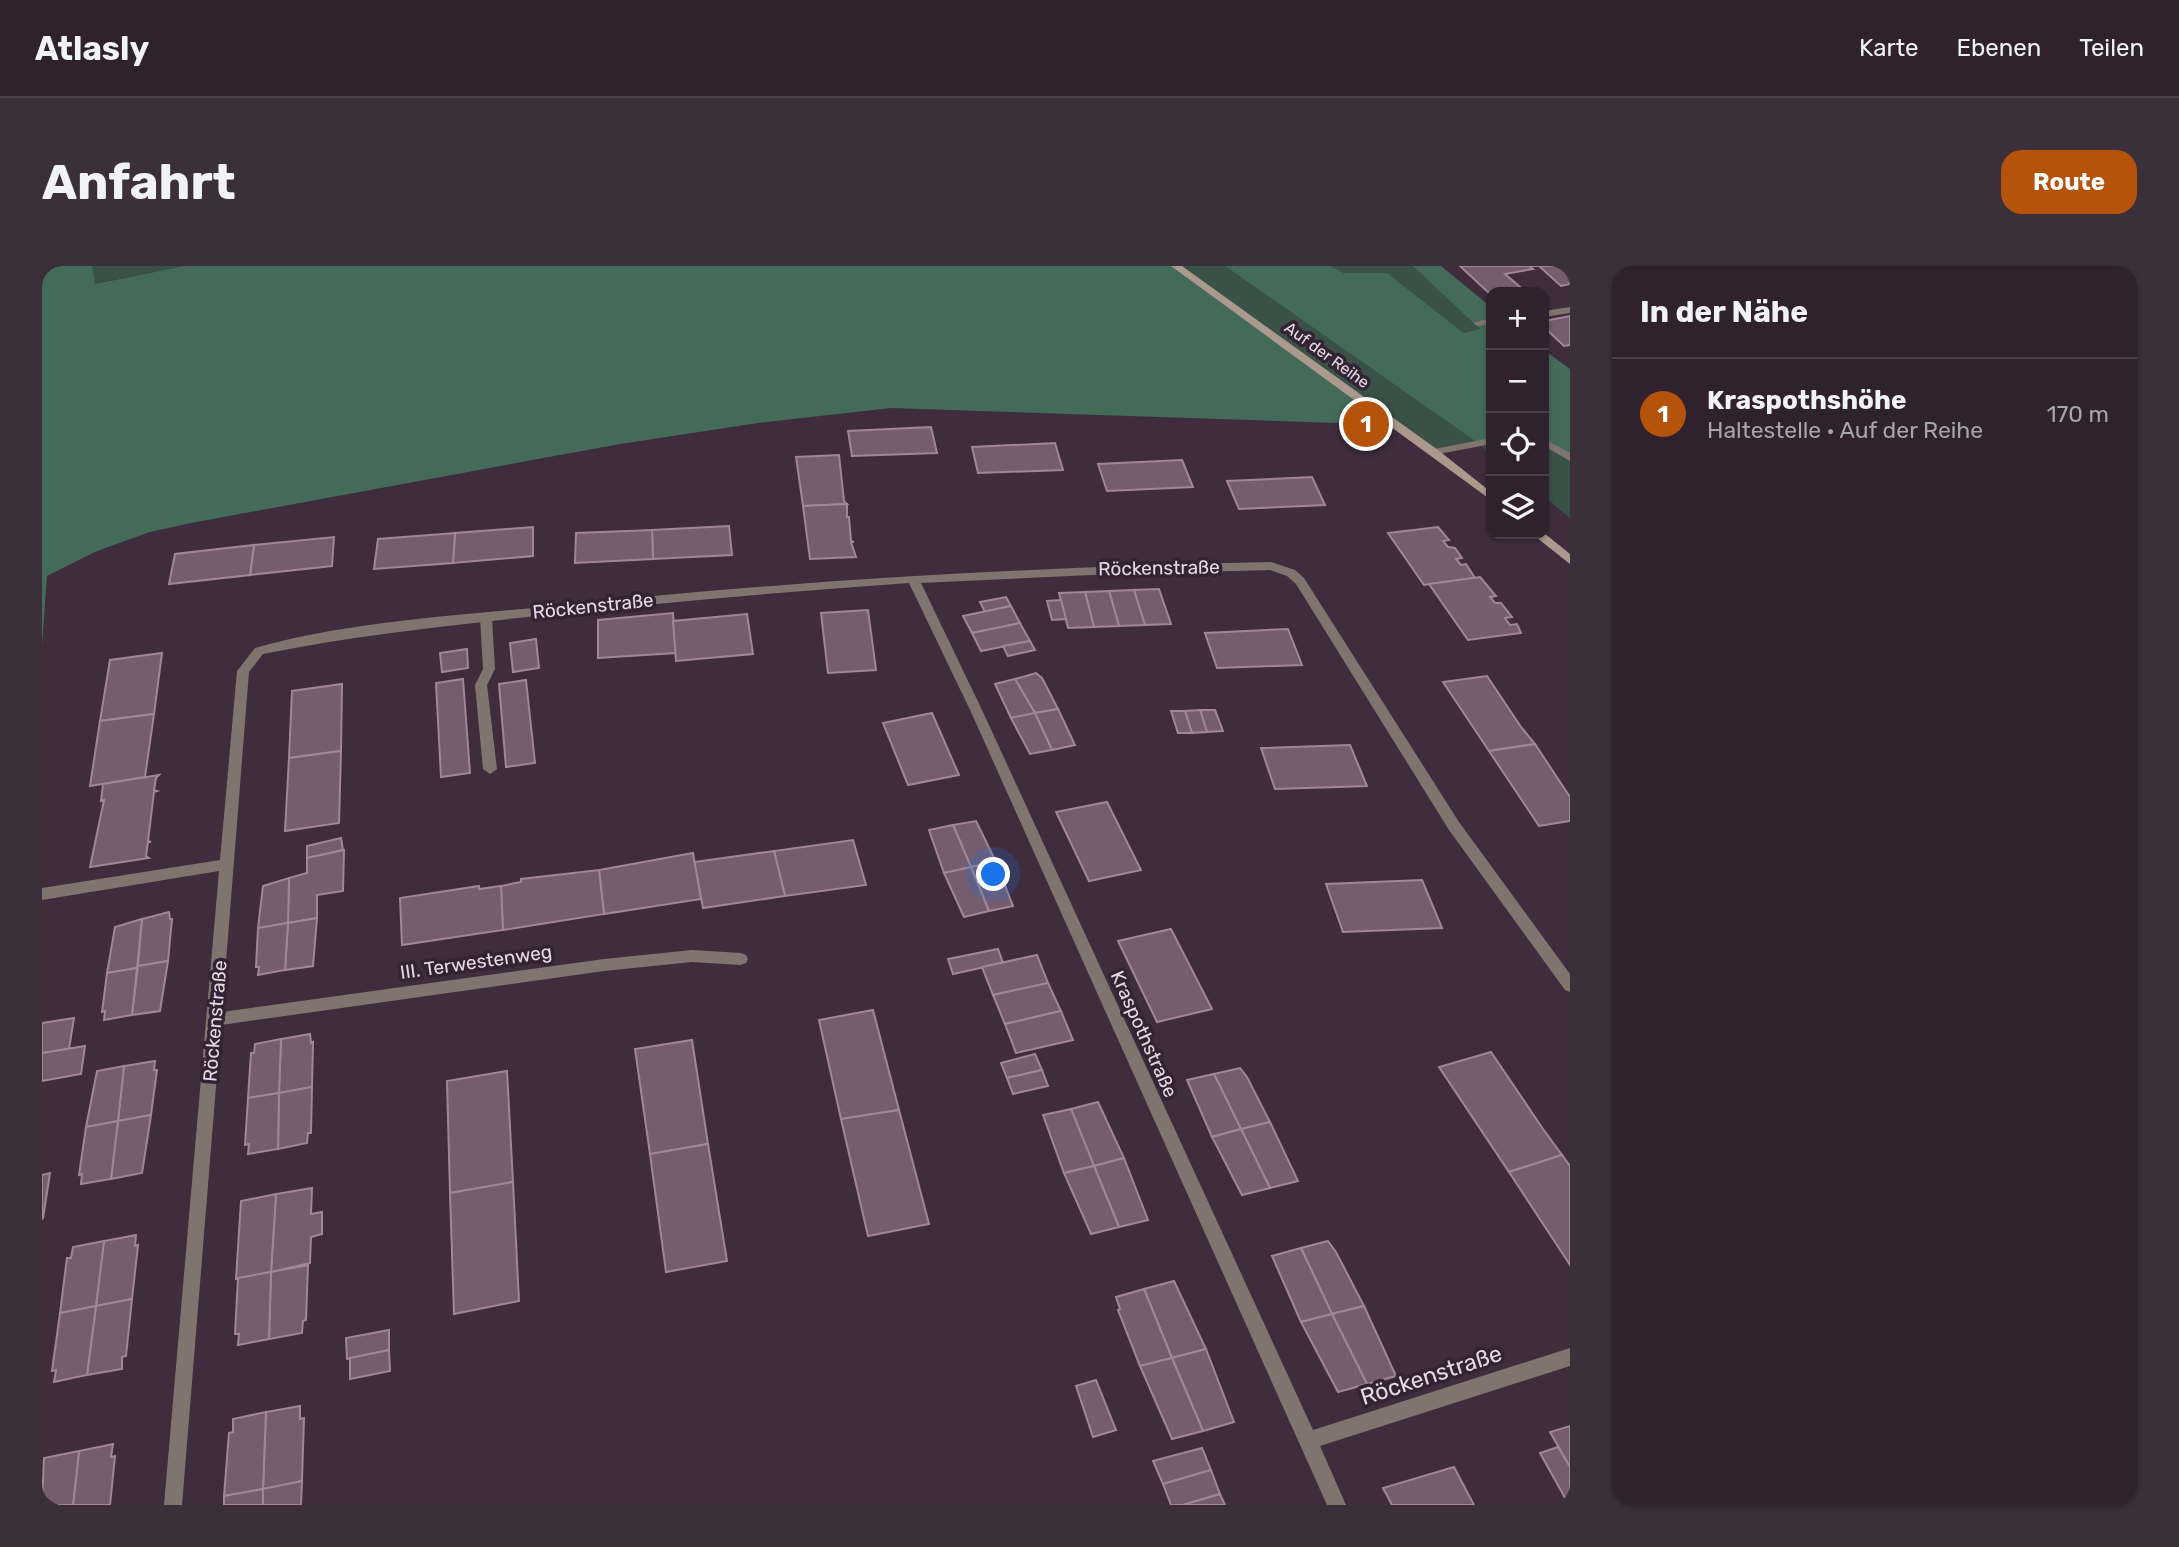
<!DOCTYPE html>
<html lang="de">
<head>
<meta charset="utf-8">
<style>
	:root { --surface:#2f222e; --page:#3b2f3a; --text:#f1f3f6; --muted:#a7a4aa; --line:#4a3f4a; --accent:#b45309 }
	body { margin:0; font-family:Rubik,sans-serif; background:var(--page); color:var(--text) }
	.controls { position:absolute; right:21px; top:21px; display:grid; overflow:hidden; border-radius:14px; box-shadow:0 2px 5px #0004 }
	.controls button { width:63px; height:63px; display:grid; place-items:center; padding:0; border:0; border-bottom:2px solid var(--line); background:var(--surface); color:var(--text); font:35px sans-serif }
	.you { position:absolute; left:952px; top:609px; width:24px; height:24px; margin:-18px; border:5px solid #fff; border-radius:50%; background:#1a73e8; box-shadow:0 0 0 10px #1a73e833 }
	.badge { display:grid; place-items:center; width:46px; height:46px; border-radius:50%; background:var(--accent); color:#fff; font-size:23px; font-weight:700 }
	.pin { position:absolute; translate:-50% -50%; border:4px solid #fff; box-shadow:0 2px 7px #0006 }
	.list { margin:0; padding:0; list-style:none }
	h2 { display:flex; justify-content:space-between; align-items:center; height:91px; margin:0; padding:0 28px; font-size:30px }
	h2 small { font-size:23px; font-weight:400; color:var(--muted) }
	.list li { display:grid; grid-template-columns:46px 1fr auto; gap:21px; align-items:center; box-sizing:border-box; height:112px; padding:0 28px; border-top:2px solid var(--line) }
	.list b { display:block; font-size:26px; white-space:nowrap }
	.list p { margin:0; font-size:23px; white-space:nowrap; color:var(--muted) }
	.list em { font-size:23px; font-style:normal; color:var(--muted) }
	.icon { flex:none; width:38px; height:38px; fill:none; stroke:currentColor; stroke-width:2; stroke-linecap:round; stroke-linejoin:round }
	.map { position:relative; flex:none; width:1528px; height:1239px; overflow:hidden; border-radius:21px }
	header { display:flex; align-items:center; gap:42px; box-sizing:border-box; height:98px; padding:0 35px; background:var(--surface); border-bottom:2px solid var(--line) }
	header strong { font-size:33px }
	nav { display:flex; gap:38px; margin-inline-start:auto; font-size:24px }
	.intro { display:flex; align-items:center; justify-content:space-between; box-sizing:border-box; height:168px; padding:0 42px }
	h1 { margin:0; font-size:49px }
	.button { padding:18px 32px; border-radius:21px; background:var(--accent); color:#fff; font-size:24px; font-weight:700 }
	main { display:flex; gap:42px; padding:0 42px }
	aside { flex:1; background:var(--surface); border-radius:21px; box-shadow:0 2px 5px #0004 }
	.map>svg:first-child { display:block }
	.green { fill:#395146 }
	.forest { fill:#446b5a }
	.building { fill:#745d6e; stroke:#9f8799; stroke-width:2 }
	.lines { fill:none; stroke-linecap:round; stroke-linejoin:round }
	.lane { fill:#80756e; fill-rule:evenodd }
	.street { fill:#80756e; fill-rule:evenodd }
	.secondary { fill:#ab998e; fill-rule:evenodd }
	.labels { text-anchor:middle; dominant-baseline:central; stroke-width:7; stroke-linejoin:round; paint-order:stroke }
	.far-street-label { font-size:16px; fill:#e5d9e4; stroke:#342334 }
	.street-label { font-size:19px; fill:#e5d9e4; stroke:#342334 }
	.near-street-label { font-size:23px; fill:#e5d9e4; stroke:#342334 }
</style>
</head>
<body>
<header>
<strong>Atlasly</strong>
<nav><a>Karte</a><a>Ebenen</a><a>Teilen</a></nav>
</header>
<div class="intro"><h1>Anfahrt</h1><a class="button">Route</a></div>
<main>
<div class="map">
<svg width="1528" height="1239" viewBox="0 0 1528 1239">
	<rect width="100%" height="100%" fill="#3f2d3e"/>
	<g class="green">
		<polygon points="50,0 142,0 52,18"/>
		<polygon points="1133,0 1183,0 1435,176 1449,175 1449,188 1435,177 1394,186"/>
		<polygon points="1288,0 1371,0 1439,63 1422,67 1345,7 1302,7"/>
		<polygon points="1502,176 1528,192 1528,252 1502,231"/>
	</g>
	<g class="forest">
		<polygon points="0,0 50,0 53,18 142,0 1133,0 1330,142 1296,157 849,142 716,157 578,178 149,257 108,266 55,285 5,310 0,379"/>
		<polygon points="1183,0 1288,0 1302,7 1345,7 1422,67 1438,63 1371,0 1399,0 1449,41 1449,175 1436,177"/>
		<polygon points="1502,84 1528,103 1528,192 1502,176"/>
	</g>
	<g class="building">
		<polygon points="1418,0 1487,0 1491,3 1463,8 1484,26 1449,26 1449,29"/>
		<polygon points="1487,0 1528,0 1528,18 1519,20 1497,0"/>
		<polygon points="1528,50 1528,79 1522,80 1502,61 1502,55"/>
		<polygon points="889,161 895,187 810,190 806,165"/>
		<polygon points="1013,177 1021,204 936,207 930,181"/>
		<polygon points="797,189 802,235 805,238 761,240 754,191"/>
		<polygon points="1140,194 1151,221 1065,225 1056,198"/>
		<polygon points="1270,211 1283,239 1197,243 1185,215"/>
		<polygon points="805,238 805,251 807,251 809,275 812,276 809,276 814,291 768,293 761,240"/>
		<polygon points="687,260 690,289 611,293 610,264"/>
		<polygon points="491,261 491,290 411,297 413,267"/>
		<polygon points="1396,261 1407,274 1401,275 1406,281 1413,282 1420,292 1414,293 1419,299 1424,298 1433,312 1382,319 1346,267"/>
		<polygon points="610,264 611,293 533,297 534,267"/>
		<polygon points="413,267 411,297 332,303 336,273"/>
		<polygon points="292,271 290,300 208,309 212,279"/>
		<polygon points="212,279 208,309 127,318 133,288"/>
		<polygon points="1438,311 1454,330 1448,331 1453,337 1459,337 1470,351 1463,352 1468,359 1475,358 1479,367 1426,374 1387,318"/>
		<polygon points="1117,323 1129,358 1103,359 1092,324"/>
		<polygon points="1092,324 1103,359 1077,360 1067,325"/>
		<polygon points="1067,325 1077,360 1052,361 1043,326"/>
		<polygon points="1043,326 1052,361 1026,362 1017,327"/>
		<polygon points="964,331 969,340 943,346 938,336"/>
		<polygon points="1019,334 1024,353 1010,354 1005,335"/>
		<polygon points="969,340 978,357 930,367 921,350"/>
		<polygon points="826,344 834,404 786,407 779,347"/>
		<polygon points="631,347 634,387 556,392 556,354"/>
		<polygon points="705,348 711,388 634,395 631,355"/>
		<polygon points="978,357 988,375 939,385 930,367"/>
		<polygon points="1246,363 1260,399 1175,402 1163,367"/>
		<polygon points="494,373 497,402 471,406 468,377"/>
		<polygon points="988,375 993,384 966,390 961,380"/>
		<polygon points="425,383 426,402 400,406 398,387"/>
		<polygon points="120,387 112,448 58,455 68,394"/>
		<polygon points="994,407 1000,412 1016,443 993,447 973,413"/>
		<polygon points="1445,410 1479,461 1493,478 1447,485 1401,416"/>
		<polygon points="421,413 428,507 399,511 394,417"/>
		<polygon points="973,413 993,447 969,452 953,418"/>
		<polygon points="484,414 493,497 464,501 457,418"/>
		<polygon points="300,418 299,485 247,492 250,425"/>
		<polygon points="1016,443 1033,479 1010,484 993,447"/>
		<polygon points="1158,444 1173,444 1181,465 1165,466"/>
		<polygon points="1158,444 1165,466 1150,467 1143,445"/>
		<polygon points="1129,445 1143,445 1150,467 1136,467"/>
		<polygon points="890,447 917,509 866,519 841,457"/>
		<polygon points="993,447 1010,484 988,488 969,452"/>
		<polygon points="112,448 103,511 48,520 58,455"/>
		<polygon points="1493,478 1528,531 1528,555 1497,560 1447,485"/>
		<polygon points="1308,479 1325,520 1233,523 1219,482"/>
		<polygon points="299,485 297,557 243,565 247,492"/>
		<polygon points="117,509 114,512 112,524 115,525 112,526 106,575 109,576 106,576 104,590 107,592 48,601 62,534 59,535 61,518"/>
		<polygon points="1065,536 1099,604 1047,615 1014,546"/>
		<polygon points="934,555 954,596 929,601 911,559"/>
		<polygon points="911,559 929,601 902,607 887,564"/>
		<polygon points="299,572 301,584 265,592 265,580"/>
		<polygon points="811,574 824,619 743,630 732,585"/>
		<polygon points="302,584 301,625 275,629 275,652 246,657 247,612 265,607 265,592"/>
		<polygon points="732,585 743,630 661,642 652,596"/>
		<polygon points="651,587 659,633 562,648 557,604"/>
		<polygon points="954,596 971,640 947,645 929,601"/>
		<polygon points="929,601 947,645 922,651 902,607"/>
		<polygon points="557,604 562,648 461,664 459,620 479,616 479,613"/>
		<polygon points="247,612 246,657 216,662 221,620"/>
		<polygon points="1380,614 1400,662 1301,666 1284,618"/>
		<polygon points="437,620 437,623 459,620 461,664 360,679 358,632"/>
		<polygon points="127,646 128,653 130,653 126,695 96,700 100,653"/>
		<polygon points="275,652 271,700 243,704 246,657"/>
		<polygon points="100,653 95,702 65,707 73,661"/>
		<polygon points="246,657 243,704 216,709 217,701 214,701 216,662"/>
		<polygon points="1129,663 1170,743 1115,756 1076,675"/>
		<polygon points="956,683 961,697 911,708 906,693"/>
		<polygon points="995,689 1006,717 951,729 940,701"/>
		<polygon points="126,695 118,745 90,749 96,700"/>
		<polygon points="95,702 90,749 62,754 63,745 60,746 65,707"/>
		<polygon points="1006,717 1019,745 963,758 951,729"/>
		<polygon points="831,744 857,844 799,853 777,754"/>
		<polygon points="1019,745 1031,774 974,787 963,758"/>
		<polygon points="32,752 27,783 0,787 0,757"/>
		<polygon points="268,768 269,777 271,776 270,821 237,827 239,773"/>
		<polygon points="239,773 237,827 206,832 209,787 212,787 213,778"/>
		<polygon points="650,774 666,878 608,888 593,783"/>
		<polygon points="43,780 39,808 0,815 0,787"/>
		<polygon points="1449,786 1501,863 1520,889 1467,906 1397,801"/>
		<polygon points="993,788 1000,804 965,812 959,797"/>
		<polygon points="113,795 112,804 115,804 109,849 76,855 82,800"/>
		<polygon points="82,800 76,855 44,861 55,805"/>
		<polygon points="1198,802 1205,811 1228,856 1199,863 1172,808"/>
		<polygon points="1000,804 1006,820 971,828 965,812"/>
		<polygon points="465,805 471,916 408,927 405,815"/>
		<polygon points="1172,808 1199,863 1170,871 1145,814"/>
		<polygon points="270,821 269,867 266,867 265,877 236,883 237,827"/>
		<polygon points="237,827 236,883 206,888 207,878 203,879 206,832"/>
		<polygon points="1056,836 1082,892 1052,900 1029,843"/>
		<polygon points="1029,843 1052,900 1022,907 1001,849"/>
		<polygon points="857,844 887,958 826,970 799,853"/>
		<polygon points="109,849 100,907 69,913 76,855"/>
		<polygon points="76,855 69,913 39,918 40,908 37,909 44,861"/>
		<polygon points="1228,856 1256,915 1228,922 1199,863"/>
		<polygon points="1199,863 1228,922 1200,929 1170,871"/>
		<polygon points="666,878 685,995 624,1006 608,888"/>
		<polygon points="1520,889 1528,900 1528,999 1467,906"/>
		<polygon points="1082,892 1106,954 1077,961 1052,900"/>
		<polygon points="1052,900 1077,961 1049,968 1022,907"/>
		<polygon points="8,907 1,952 0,953 0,909"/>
		<polygon points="471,916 477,1035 412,1048 408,927"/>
		<polygon points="270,922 269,948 280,946 280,968 269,971 268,997 229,1006 234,928"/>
		<polygon points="234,928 229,1006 194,1013 199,935"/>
		<polygon points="94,969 93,980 96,979 90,1033 54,1040 62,975"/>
		<polygon points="62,975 54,1040 18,1047 25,992 29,992 31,981"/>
		<polygon points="1286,975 1294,986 1322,1040 1290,1048 1259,982"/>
		<polygon points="1259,982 1290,1048 1259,1056 1230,990"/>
		<polygon points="266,999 264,1054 261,1055 260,1067 227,1073 229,1006"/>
		<polygon points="229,1006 227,1073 196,1079 197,1068 193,1068 196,1012"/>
		<polygon points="1132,1015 1164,1083 1130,1092 1102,1023"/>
		<polygon points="1102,1023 1130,1092 1098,1100 1076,1044 1078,1043 1074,1031"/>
		<polygon points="90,1033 84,1090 80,1091 80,1103 45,1109 54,1040"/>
		<polygon points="54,1040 45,1109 12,1116 14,1104 10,1105 18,1047"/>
		<polygon points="1322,1040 1354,1110 1325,1118 1290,1048"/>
		<polygon points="1290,1048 1325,1118 1296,1126 1259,1056"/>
		<polygon points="347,1064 347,1084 305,1093 304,1072"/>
		<polygon points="1164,1083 1192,1156 1161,1165 1130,1092"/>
		<polygon points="347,1084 348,1105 308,1113 308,1092"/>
		<polygon points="1130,1092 1161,1165 1130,1173 1098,1100"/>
		<polygon points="1054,1114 1074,1164 1051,1171 1034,1120"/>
		<polygon points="258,1140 258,1153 262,1152 260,1215 221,1223 224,1146"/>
		<polygon points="224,1146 221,1223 182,1230 187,1167 191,1166 191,1153"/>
		<polygon points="1528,1160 1528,1201 1508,1166"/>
		<polygon points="71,1178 69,1191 73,1190 68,1239 31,1239 37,1185"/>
		<polygon points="1516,1181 1528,1201 1528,1231 1523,1232 1498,1187"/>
		<polygon points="1160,1182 1169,1204 1121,1218 1111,1195"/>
		<polygon points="37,1185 31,1239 0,1239 2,1192"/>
		<polygon points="1412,1201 1432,1239 1350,1239 1341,1222"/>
		<polygon points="1169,1204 1178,1228 1141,1239 1129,1239 1121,1218"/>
		<polygon points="260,1215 259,1239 221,1239 221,1223"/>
		<polygon points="221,1223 221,1239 182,1239 182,1230"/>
		<polygon points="1178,1228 1183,1239 1141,1239"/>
	</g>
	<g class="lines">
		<polygon class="lane" points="444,348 450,352 453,403 445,419 455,503 448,508 441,503 433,419 441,403 438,352"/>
		<g class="street">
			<polygon points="1528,41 1528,47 1502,51 1502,45"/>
			<polygon points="1449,52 1449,58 1436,60 1431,57"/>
			<polygon points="1449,172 1449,178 1392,189 1387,186 1392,183"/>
			<polygon points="1502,173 1528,187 1528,195 1502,180"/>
			<path d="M1229,296L1253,304L1262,312L1417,556L1528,708V726L1523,724L1407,564L1254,318L1245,310L1228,304L1049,309L879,317L941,446L1271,1164L1528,1082V1100L1278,1180L1304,1239H1285L929,446L867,317C739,326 612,337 485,351C396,361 308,370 221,388L207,406L180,746L562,693L650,684L699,687L704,689L706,693L704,697L699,699L650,696L562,705L179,759L140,1239H122L177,605L0,634V622L178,594L195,405L213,382C308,355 423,349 522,339C757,314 992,301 1229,296Z"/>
		</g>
		<g class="secondary">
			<polygon points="1129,0 1140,0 1396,184 1449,226 1449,234"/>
			<polygon points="1502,267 1528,288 1528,298 1490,268"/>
		</g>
	</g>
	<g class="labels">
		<g class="far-street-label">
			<text transform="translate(1285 89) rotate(36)">Auf der Reihe</text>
		</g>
		<g class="street-label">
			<text transform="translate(1117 302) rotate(-1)">Röckenstraße</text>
			<text transform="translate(551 340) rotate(-6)">Röckenstraße</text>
			<text transform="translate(434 696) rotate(-8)">III. Terwestenweg</text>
			<text transform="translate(173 755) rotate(-85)">Röckenstraße</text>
			<text transform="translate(1102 768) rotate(66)">Kraspothstraße</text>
		</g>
		<g class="near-street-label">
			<text transform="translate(1389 1109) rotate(-18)">Röckenstraße</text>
		</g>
	</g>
</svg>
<div class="controls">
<button>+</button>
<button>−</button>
<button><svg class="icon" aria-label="locate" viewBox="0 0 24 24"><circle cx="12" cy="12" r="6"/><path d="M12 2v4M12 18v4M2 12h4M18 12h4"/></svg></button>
<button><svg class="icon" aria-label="layers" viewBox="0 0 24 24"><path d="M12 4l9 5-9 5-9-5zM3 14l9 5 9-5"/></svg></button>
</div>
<div class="you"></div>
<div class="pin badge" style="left:1324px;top:158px">1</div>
</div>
<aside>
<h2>In der Nähe<small></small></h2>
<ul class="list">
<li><span class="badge">1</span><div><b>Kraspothshöhe</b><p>Haltestelle · Auf der Reihe</p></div><em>170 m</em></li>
</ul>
</aside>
</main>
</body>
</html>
